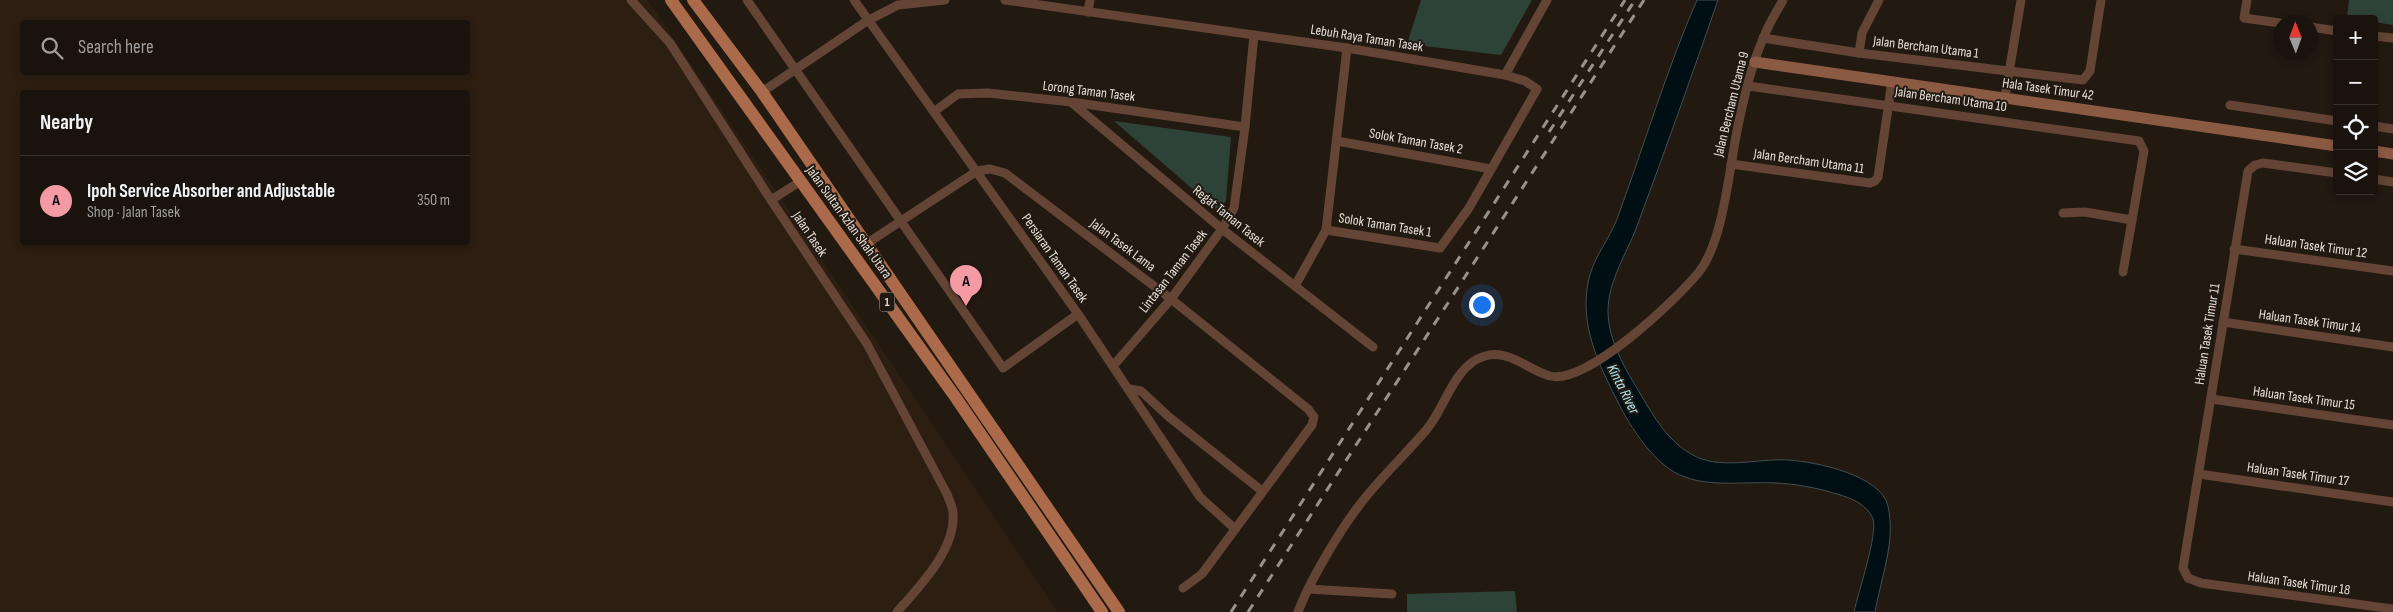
<!DOCTYPE html>
<html lang="en">
<head>
<meta charset="utf-8">
<style>
	:root { --surface:#1a130d; --page:#27201b; --text:#f1f3f6; --muted:#9f9e9d; --line:#38322e; --accent:#f49aa4 }
	body { margin:0; font-family:"Sofia Sans Condensed",sans-serif; background:var(--page); color:var(--text) }
	.controls { position:absolute; right:15px; top:15px; display:grid; overflow:hidden; border-radius:5px; box-shadow:0 2px 8px #0003 }
	.controls button { width:45px; height:45px; display:grid; place-items:center; padding:0; border:0; border-bottom:1px solid var(--line); background:var(--surface); color:var(--text); font:25px sans-serif }
	.compass { position:absolute; left:2273px; top:15px; width:45px; height:45px; border-radius:50%; background:var(--surface); box-shadow:0 2px 8px #0003; rotate:359deg }
	.you { position:absolute; left:1481px; top:304px; width:18px; height:18px; margin:-12px; border:4px solid #fff; border-radius:50%; background:#1a73e8; box-shadow:0 0 0 8px #1a73e833 }
	.badge { display:grid; place-items:center; width:32px; height:32px; border-radius:50%; background:var(--accent); color:#111; font-size:16px; font-weight:700 }
	.pin { position:absolute; translate:-50% -41px; filter:drop-shadow(0 1px 2px #0008) }
	.pin::after { content:''; position:absolute; top:26px; width:18px; height:15px; background:inherit; clip-path:polygon(0 0,100% 0,50% 100%) }
	.list { margin:0; padding:0; list-style:none }
	h2 { display:flex; justify-content:space-between; align-items:center; height:65px; margin:0; padding:0 20px; font-size:21px }
	h2 small { font-size:16px; font-weight:400; color:var(--muted) }
	.list li { display:grid; grid-template-columns:32px 1fr auto; gap:15px; align-items:center; box-sizing:border-box; height:90px; padding:0 20px; border-top:1px solid var(--line) }
	.list b { display:block; font-size:19px; white-space:nowrap }
	.list p { margin:0; font-size:16px; white-space:nowrap; color:var(--muted) }
	.list em { font-size:16px; font-style:normal; color:var(--muted) }
	.icon { flex:none; width:28px; height:28px; fill:none; stroke:currentColor; stroke-width:2; stroke-linecap:round; stroke-linejoin:round }
	.map { position:relative; flex:none; width:2393px; height:612px; overflow:hidden }
	.search { position:absolute; background:var(--surface); box-shadow:0 2px 8px #0003; left:20px; top:20px; width:450px; height:55px; display:flex; align-items:center; gap:12px; box-sizing:border-box; padding:0 18px; border-radius:5px; color:var(--muted); font-size:19px }
	.panel { position:absolute; background:var(--surface); box-shadow:0 2px 8px #0003; left:20px; top:90px; width:450px; height:155px; border-radius:5px }
	.map>svg:first-child { display:block }
	.built { fill:#2c1e11; fill-rule:evenodd }
	.green { fill:#2e4338 }
	.water { fill:#000f14; stroke:#454e4f }
	.lines { fill:none; stroke-linecap:round; stroke-linejoin:round }
	.street { stroke:#634435; stroke-width:9 }
	.secondary { stroke:#8b5a42; stroke-width:11 }
	.primary { stroke:#ab6b4b; stroke-width:12 }
	.rail { stroke:#99918b; stroke-width:3; stroke-dasharray:9 9; stroke-linecap:butt }
	.labels { text-anchor:middle; dominant-baseline:central; stroke-width:4; stroke-linejoin:round; paint-order:stroke }
	.shield { fill:#221911; stroke:#aba49e; stroke-width:1 }
	.shield-label { font-size:12px; font-weight:bold; fill:#e6e0da }
	.street-label { font-size:14px; fill:#e6e0da; stroke:#221911 }
	.water-label { font-size:15px; font-style:italic; fill:#afebfb; stroke:#221911 }
</style>
</head>
<body>
<div class="map">
<svg width="2393" height="612" viewBox="0 0 2393 612">
	<rect width="100%" height="100%" fill="#221911"/>
	<path class="built" d="M0,0H648L1058,612H0ZM22,22H468V72H22ZM22,92H468V242H22Z"/>
	<g class="green">
		<polygon points="1421,0 1532,0 1501,55 1407,44"/>
		<polygon points="2349,0 2393,0 2393,25 2374,22 2374,19 2347,17"/>
		<polygon points="1114,121 1231,137 1226,201 1217,210"/>
		<polygon points="1515,591 1517,612 1407,612 1407,594"/>
	</g>
	<path class="water" d="M1697,0H1718C1692,75 1665,151 1637,226C1627,253 1608,281 1608,311C1608,341 1626,370 1641,395C1654,417 1668,441 1691,454C1719,471 1757,458 1789,460C1816,462 1881,475 1888,506C1896,542 1881,577 1875,612H1854C1858,593 1878,534 1873,519C1867,504 1851,498 1837,494C1817,488 1797,484 1776,483C1743,481 1704,489 1674,472C1645,454 1624,416 1610,386C1594,354 1581,320 1588,283C1592,259 1609,240 1617,219C1644,146 1666,71 1697,0Z"/>
	<g class="lines">
		<g class="street">
			<path d="M631,0L670,43L771,200L867,344L947,494C949,500 953,507 953,513C956,549 920,586 897,612"/>
			<polyline points="747,0 1003,368 1078,314"/>
			<polyline points="854,0 1078,314 1200,497 1235,529"/>
			<polyline points="1005,0 1347,48 1505,75 1525,81 1537,89 1469,208 1440,248 1326,230"/>
			<polyline points="2247,0 2244,18 2280,23"/>
			<polyline points="1088,12 1090,0"/>
			<polyline points="2310,27 2337,31"/>
			<polyline points="2374,36 2393,38"/>
			<polyline points="1763,38 1859,53 2083,80 2090,71 2101,0"/>
			<polyline points="1859,53 1862,33 1879,0"/>
			<polyline points="1505,75 1547,0"/>
			<polyline points="1748,86 2139,141 2144,151 2123,272"/>
			<polyline points="762,92 867,21 898,5 945,0"/>
			<polyline points="2005,97 2021,0"/>
			<polyline points="1071,102 1222,229 1373,347"/>
			<polyline points="2230,105 2337,121"/>
			<polyline points="935,111 958,94 988,93 1071,102 1245,127"/>
			<polyline points="2374,126 2393,129"/>
			<polyline points="1337,141 1491,169"/>
			<polyline points="1731,164 1870,183 1875,181 1878,177 1892,81"/>
			<polyline points="2337,173 2263,163 2255,165 2248,171 2183,568 2188,578 2201,583 2393,609"/>
			<polyline points="2374,179 2393,182"/>
			<polyline points="771,200 801,181"/>
			<polyline points="2063,213 2085,212 2132,220"/>
			<polyline points="866,244 977,171 990,169 1005,173 1171,299 1308,409 1314,417 1312,425 1202,574 1183,588"/>
			<polyline points="2234,249 2393,271"/>
			<polyline points="1295,286 1326,230 1347,48"/>
			<polyline points="2223,322 2393,347"/>
			<polyline points="1113,366 1171,299 1222,229 1234,208 1245,127 1254,35"/>
			<polyline points="1130,389 1141,391 1169,417 1262,491"/>
			<polyline points="2211,399 2393,425"/>
			<polyline points="2199,474 2393,502"/>
			<polyline points="1308,589 1392,594"/>
			<path d="M1298,612C1310,580 1340,530 1361,503C1381,477 1406,454 1427,429C1446,406 1454,365 1485,356C1509,349 1528,370 1550,376C1587,385 1676,300 1699,272C1724,240 1729,168 1738,126C1744,98 1751,66 1763,39C1768,25 1776,13 1783,0"/>
		</g>
		<g class="secondary">
			<polyline points="1755,62 2337,146"/>
			<polyline points="2374,151 2393,154"/>
		</g>
		<g class="primary">
			<polyline points="671,0 956,398 1102,612"/>
			<polyline points="693,0 762,92 1119,612"/>
		</g>
		<g class="rail">
			<polyline points="1549,132 1635,0"/>
			<polyline points="1231,612 1625,0"/>
			<polyline points="1248,612 1644,0"/>
		</g>
	</g>
	<g class="labels">
		<rect class="shield" x="879.5" y="292.5" width="15" height="19" rx="4"/>
		<g class="shield-label">
			<text x="887" y="302">1</text>
		</g>
		<g class="street-label">
			<text transform="translate(1367 38) rotate(9)">Lebuh Raya Taman Tasek</text>
			<text transform="translate(1926 47) rotate(7)">Jalan Bercham Utama 1</text>
			<text transform="translate(2048 89) rotate(8)">Hala Tasek Timur 42</text>
			<text transform="translate(1089 91) rotate(7)">Lorong Taman Tasek</text>
			<text transform="translate(1951 99) rotate(8)">Jalan Bercham Utama 10</text>
			<text transform="translate(1731 104) rotate(-76)">Jalan Bercham Utama 9</text>
			<text transform="translate(1416 141) rotate(10)">Solok Taman Tasek 2</text>
			<text transform="translate(1809 161) rotate(8)">Jalan Bercham Utama 11</text>
			<text transform="translate(1229 216) rotate(39)">Regat Taman Tasek</text>
			<text transform="translate(849 222) rotate(54)">Jalan Sultan Azlan Shah Utara</text>
			<text transform="translate(1385 225) rotate(9)">Solok Taman Tasek 1</text>
			<text transform="translate(810 234) rotate(56)">Jalan Tasek</text>
			<text transform="translate(1123 245) rotate(37)">Jalan Tasek Lama</text>
			<text transform="translate(2316 246) rotate(8)">Haluan Tasek Timur 12</text>
			<text transform="translate(1055 258) rotate(55)">Persiaran Taman Tasek</text>
			<text transform="translate(1173 271) rotate(-52)">Lintasan Taman Tasek</text>
			<text transform="translate(2310 321) rotate(8)">Haluan Tasek Timur 14</text>
			<text transform="translate(2207 334) rotate(-81)">Haluan Tasek Timur 11</text>
			<text transform="translate(2304 398) rotate(8)">Haluan Tasek Timur 15</text>
			<text transform="translate(2298 474) rotate(8)">Haluan Tasek Timur 17</text>
			<text transform="translate(2299 583) rotate(8)">Haluan Tasek Timur 18</text>
		</g>
		<g class="water-label">
			<text transform="translate(1623 389) rotate(63)">Kinta River</text>
		</g>
	</g>
</svg>
<div class="controls">
<button>+</button>
<button>−</button>
<button><svg class="icon" aria-label="locate" viewBox="0 0 24 24"><circle cx="12" cy="12" r="6"/><path d="M12 2v4M12 18v4M2 12h4M18 12h4"/></svg></button>
<button><svg class="icon" aria-label="layers" viewBox="0 0 24 24"><path d="M12 4l9 5-9 5-9-5zM3 14l9 5 9-5"/></svg></button>
</div>
<svg class="compass" viewBox="-18 -18 36 36"><path d="M0-13l5 13h-10z" fill="#e53935"/><path d="M0 13l5-13h-10z" fill="#9f9e9d"/></svg>
<div class="you"></div>
<div class="pin badge" style="left:966px;top:306px">A</div>
<div class="search"><svg class="icon" aria-label="search" viewBox="0 0 24 24"><circle cx="10" cy="10" r="6"/><path d="M15 15l6 6"/></svg>Search here</div>
<section class="panel">
<h2>Nearby<small></small></h2>
<ul class="list">
<li><span class="badge">A</span><div><b>Ipoh Service Absorber and Adjustable</b><p>Shop · Jalan Tasek</p></div><em>350 m</em></li>
</ul>
</section>
</div>
</body>
</html>
